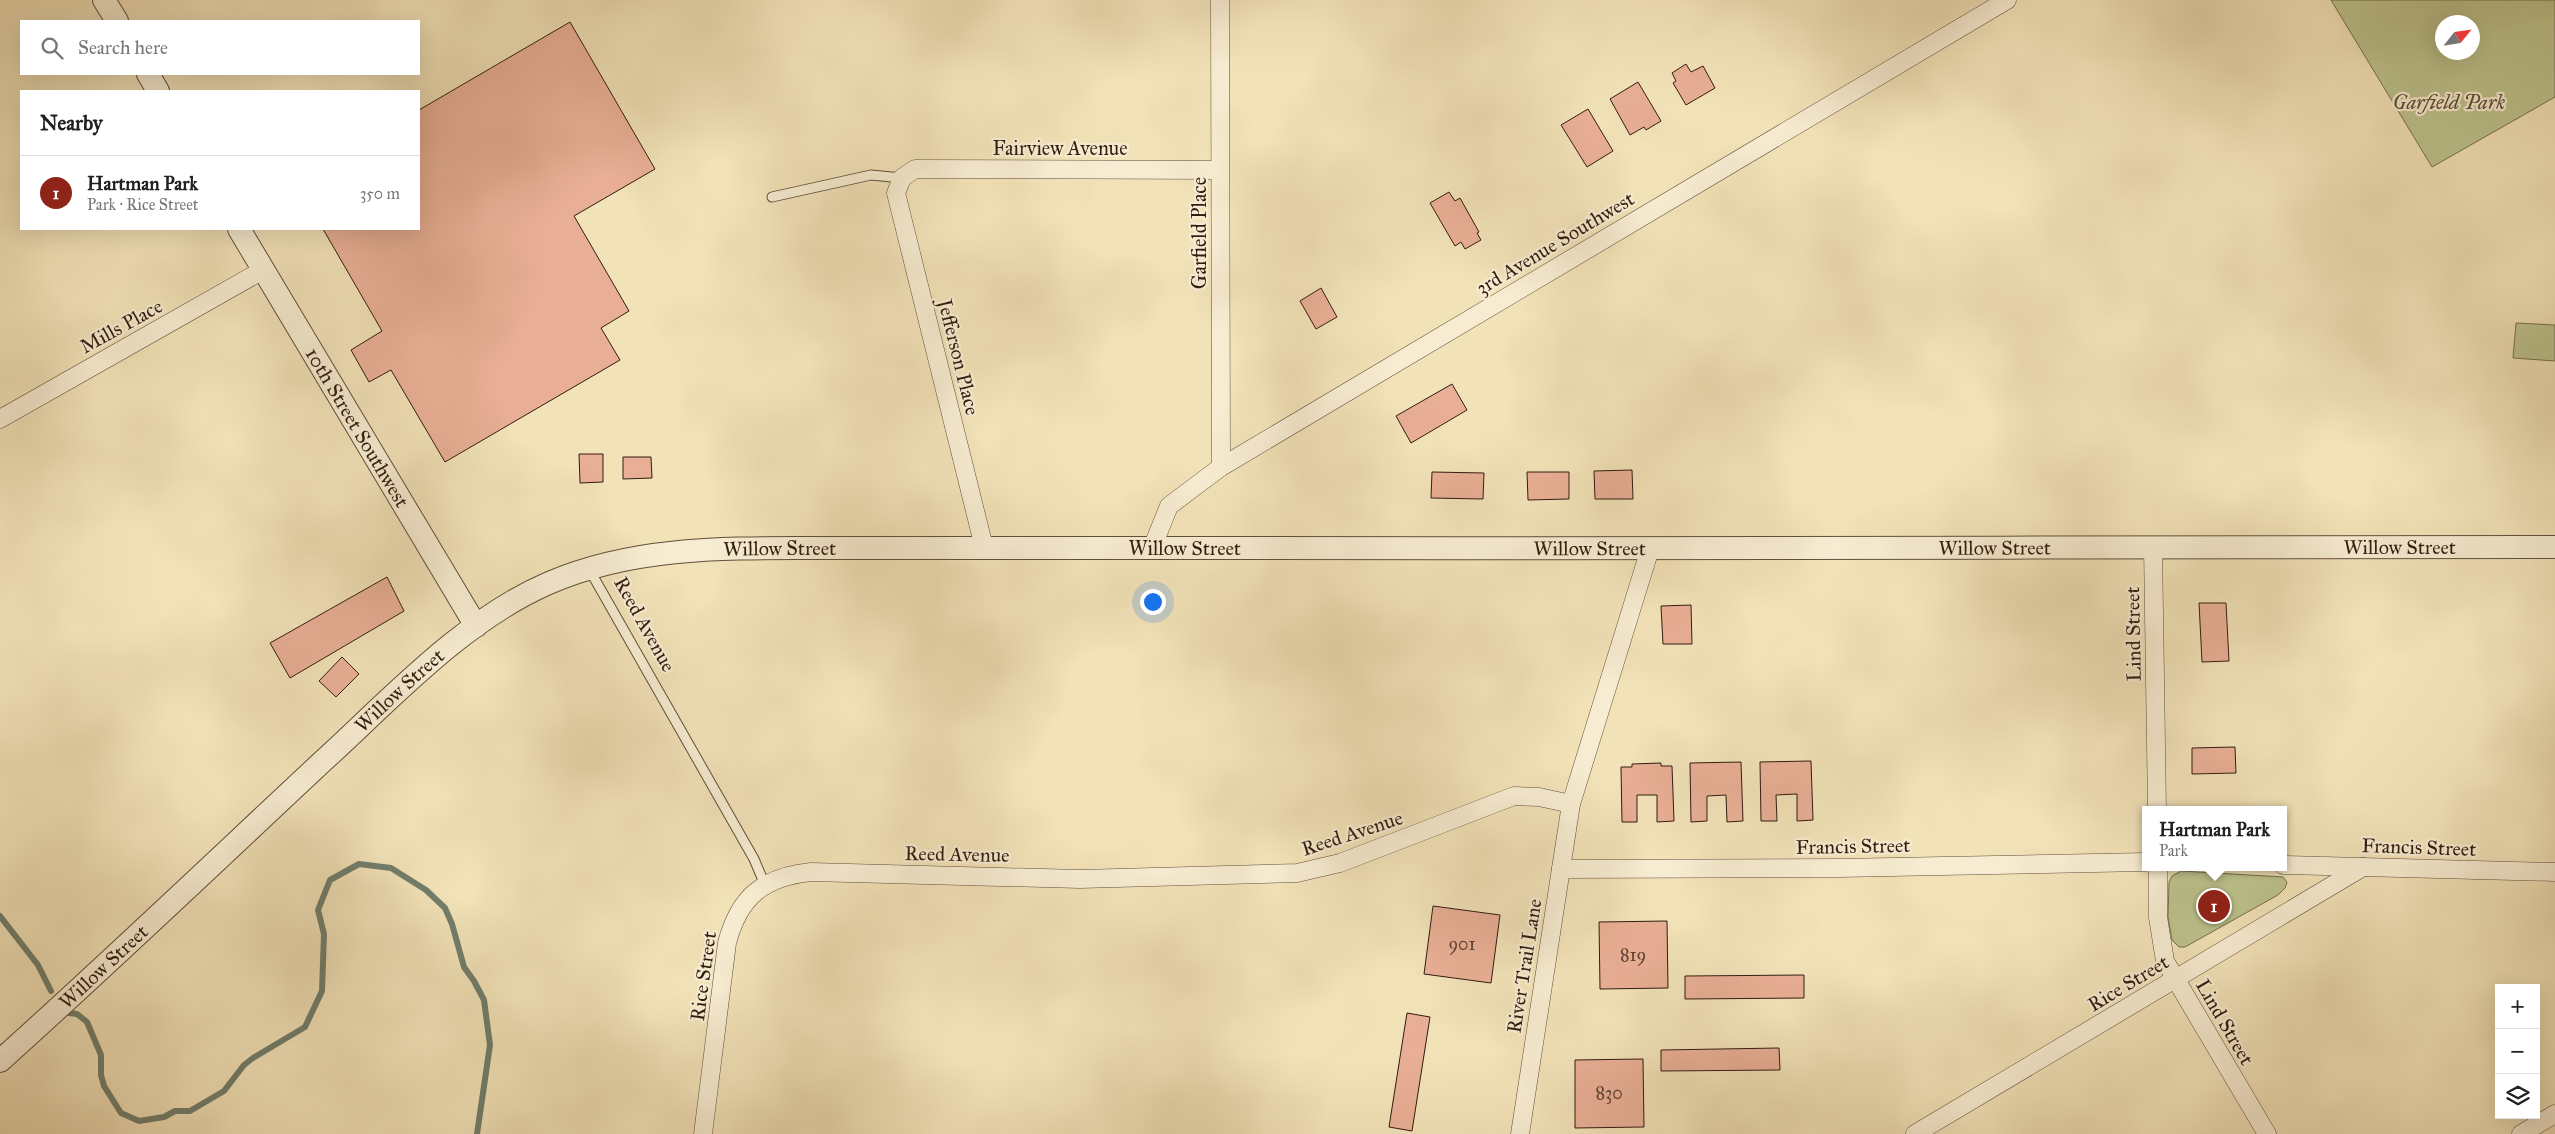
<!DOCTYPE html>
<html lang="en">
<head>
<meta charset="utf-8">
<style>
	:root { --surface:#fff; --page:#f6f6f6; --text:#202124; --muted:#757577; --line:#e0e0e0; --accent:#8f2418 }
	body { margin:0; font-family:"IM FELL Great Primer",serif; background:var(--page); color:var(--text) }
	.controls { position:absolute; right:15px; bottom:15px; display:grid; overflow:hidden; border-radius:0px; box-shadow:0 5px 20px #0002 }
	.controls button { width:45px; height:45px; display:grid; place-items:center; padding:0; border:0; border-bottom:1px solid var(--line); background:var(--surface); color:var(--text); font:25px sans-serif }
	.compass { position:absolute; left:2435px; top:15px; width:45px; height:45px; border-radius:50%; background:var(--surface); box-shadow:0 5px 20px #0002; rotate:60deg }
	.you { position:absolute; left:1152px; top:601px; width:18px; height:18px; margin:-12px; border:4px solid #fff; border-radius:50%; background:#1a73e8; box-shadow:0 0 0 8px #1a73e833 }
	.badge { display:grid; place-items:center; width:32px; height:32px; border-radius:50%; background:var(--accent); color:#fff; font-size:16px; font-weight:700 }
	.pin { position:absolute; translate:-50% -50%; border:2px solid #fff; box-shadow:0 1px 5px #0006 }
	.popup { position:absolute; left:2142px; top:806px; width:145px; height:65px; box-sizing:border-box; display:grid; place-content:center; border-radius:0px; background:var(--surface); filter:drop-shadow(0 1px 4px #0005); font-size:16px; white-space:nowrap; color:var(--muted) }
	.popup b { font-size:19px; color:var(--text) }
	.popup::after { content:''; position:absolute; left:50%; top:100%; margin-left:-10px; border:10px solid transparent; border-top-color:var(--surface) }
	.list { margin:0; padding:0; list-style:none }
	h2 { display:flex; justify-content:space-between; align-items:center; height:65px; margin:0; padding:0 20px; font-size:21px }
	h2 small { font-size:16px; font-weight:400; color:var(--muted) }
	.list li { display:grid; grid-template-columns:32px 1fr auto; gap:15px; align-items:center; box-sizing:border-box; height:75px; padding:0 20px; border-top:1px solid var(--line) }
	.list b { display:block; font-size:19px; white-space:nowrap }
	.list p { margin:0; font-size:16px; white-space:nowrap; color:var(--muted) }
	.list em { font-size:16px; font-style:normal; color:var(--muted) }
	.icon { flex:none; width:28px; height:28px; fill:none; stroke:currentColor; stroke-width:2; stroke-linecap:round; stroke-linejoin:round }
	.map { position:relative; flex:none; width:2555px; height:1134px; overflow:hidden }
	.search { position:absolute; background:var(--surface); box-shadow:0 5px 20px #0002; left:20px; top:20px; width:400px; height:55px; display:flex; align-items:center; gap:12px; box-sizing:border-box; padding:0 18px; border-radius:0px; color:var(--muted); font-size:19px }
	.panel { position:absolute; background:var(--surface); box-shadow:0 5px 20px #0002; left:20px; top:90px; width:400px; height:140px; border-radius:0px }
	.map>svg:first-child { display:block }
	.green { fill:#bdc38d; stroke:#76704e; fill-rule:evenodd }
	.lines { fill:none; stroke-linecap:round; stroke-linejoin:round }
	.stream { stroke:#717e6c; stroke-width:6 }
	.building { fill:#e9af96; stroke:#301c10 }
	.service-casing { stroke:#604e3a; stroke-width:11 }
	.minor-casing { stroke:#604e3a; stroke-width:19 }
	.tertiary-casing { stroke:#604e3a; stroke-width:24 }
	.service { stroke:#f7ecd1; stroke-width:9 }
	.minor { stroke:#f7ecd1; stroke-width:18 }
	.tertiary { stroke:#f7ecd1; stroke-width:22 }
	.labels { text-anchor:middle; dominant-baseline:central; stroke-width:4.5; stroke-linejoin:round; paint-order:stroke }
	.number-label { font-size:18px; fill:#5e4132 }
	.park-label { font-size:20px; font-style:italic; fill:#5a4e36; stroke:#f7ecd1 }
	.street-label { font-size:20px; fill:#301c10; stroke:#f7ecd1 }
</style>
</head>
<body>
<div class="map">
<svg width="2555" height="1134" viewBox="0 0 2555 1134">
	<rect width="100%" height="100%" fill="#f2e2b8"/>
	<filter id="stains"><feTurbulence type="fractalNoise" baseFrequency=".004" numOctaves="4"/><feColorMatrix values="0 0 0 0 .2 0 0 0 0 .09 0 0 0 0 .02 0 0 0 .5 -.17"/></filter>
	<radialGradient id="worn" r=".72"><stop offset=".6" stop-color="#630" stop-opacity="0"/><stop offset="1" stop-color="#630" stop-opacity=".3"/></radialGradient>
	<g class="green">
		<path d="M2331,0H2555V97L2432,167ZM2442,22H2472V52H2442Z"/>
		<polygon points="2516,323 2555,325 2555,361 2513,358"/>
		<polygon points="2181,871 2283,877 2287,882 2285,888 2278,895 2185,947 2179,947 2172,940 2168,917 2169,882 2172,876"/>
	</g>
	<g class="lines">
		<g class="stream">
			<polyline points="0,916 38,965 51,991"/>
			<polyline points="69,1013 77,1014 87,1022 101,1055 101,1075 104,1086 121,1113 139,1121 164,1117 175,1111 190,1111 224,1091 244,1065 253,1058 305,1027 322,991 324,934 318,910 330,880 359,864 391,868 426,890 445,908 452,924 464,967 474,981 484,1000 490,1045 477,1134"/>
		</g>
	</g>
	<g class="building">
		<polygon points="570,22 655,169 574,216 629,311 601,328 620,360 445,462 391,370 369,382 351,350 382,331 323,229 419,229 419,110"/>
		<polygon points="1686,64 1691,72 1703,66 1715,88 1686,105 1673,83 1676,81 1672,73"/>
		<polygon points="1638,82 1661,121 1646,130 1644,127 1630,135 1610,99"/>
		<polygon points="1588,109 1613,151 1587,167 1561,125"/>
		<polygon points="1449,192 1455,201 1460,198 1479,232 1477,233 1481,240 1465,249 1461,242 1455,246 1430,203"/>
		<polygon points="1321,288 1337,317 1316,329 1300,301"/>
		<polygon points="1452,384 1467,410 1411,443 1396,416"/>
		<polygon points="579,454 603,454 603,482 580,483"/>
		<polygon points="623,457 651,457 652,478 623,479"/>
		<polygon points="1632,470 1633,499 1595,499 1594,471"/>
		<polygon points="1432,472 1484,473 1483,499 1431,498"/>
		<polygon points="1527,472 1569,472 1569,499 1528,500"/>
		<polygon points="387,577 404,611 290,678 270,643"/>
		<polygon points="2199,603 2226,603 2229,661 2202,662"/>
		<polygon points="1691,605 1692,644 1663,644 1661,606"/>
		<polygon points="342,657 359,674 336,697 319,681"/>
		<polygon points="2235,747 2236,773 2192,774 2192,748"/>
		<polygon points="1811,761 1813,820 1797,821 1797,794 1776,795 1777,821 1761,821 1760,762"/>
		<polygon points="1741,762 1743,821 1727,822 1726,795 1707,796 1707,821 1691,822 1690,763"/>
		<polygon points="1661,763 1661,766 1672,766 1674,821 1657,822 1657,795 1637,795 1637,822 1622,822 1621,767 1632,767 1632,764"/>
		<polygon points="1433,906 1500,915 1491,983 1424,974"/>
		<polygon points="1667,921 1668,988 1600,989 1599,922"/>
		<polygon points="1804,975 1804,998 1685,999 1685,976"/>
		<polygon points="1407,1013 1430,1017 1412,1131 1389,1127"/>
		<polygon points="1779,1048 1780,1070 1661,1071 1661,1050"/>
		<polygon points="1643,1059 1644,1127 1575,1128 1575,1060"/>
	</g>
	<g class="lines">
		<defs>
			<g id="service">
				<polyline points="772,197 871,175 902,178"/>
				<polyline points="589,569 754,859 765,885"/>
			</g>
			<g id="minor">
				<polyline points="1220,0 1221,467"/>
				<polyline points="0,419 263,270"/>
				<polyline points="984,547 896,193 902,178 915,169 1220,170"/>
				<polyline points="2153,547 2157,810"/>
				<polyline points="1152,548 1169,506 1221,467 2007,0"/>
				<polyline points="2283,865 2555,872"/>
				<polyline points="2158,867 2158,917 2165,961 2267,1134"/>
				<polyline points="1561,869 1839,868 2145,862"/>
				<path d="M703,1134L727,943C739,897 763,877 811,872L1080,879L1297,873L1340,863L1514,796L1539,797L1571,804L1650,549"/>
				<polyline points="1520,1134 1571,804"/>
				<polyline points="1915,1134 2363,867"/>
				<polyline points="2521,1134 2555,1114"/>
			</g>
			<g id="tertiary">
				<polyline points="104,0 117,21"/>
				<polyline points="148,74 158,91"/>
				<path id="s1" d="M239,229L476,626"/>
				<path id="s2" d="M0,1061C109,963 216,861 323,761C391,699 463,620 549,583C643,542 748,549 848,548C958,548 1068,548 1178,548C1637,549 2096,547 2555,547"/>
			</g>
		</defs>
		<use href="#service" class="service-casing"/>
		<use href="#minor" class="minor-casing"/>
		<use href="#tertiary" class="tertiary-casing"/>
		<use href="#service" class="service"/>
		<use href="#minor" class="minor"/>
		<use href="#tertiary" class="tertiary"/>
	</g>
	<g class="labels">
		<g class="number-label">
			<text x="1462" y="944">901</text>
			<text x="1633" y="955">819</text>
			<text x="1609" y="1093">830</text>
		</g>
		<g class="park-label">
			<text x="2449" y="102">Garfield Park</text>
		</g>
		<g class="street-label">
			<text x="1060" y="148">Fairview Avenue</text>
			<text transform="translate(1199 233) rotate(-90)">Garfield Place</text>
			<text transform="translate(1555 243) rotate(-31)">3rd Avenue Southwest</text>
			<text transform="translate(121 326) rotate(-29)">Mills Place</text>
			<text transform="translate(959 357) rotate(76)">Jefferson Place</text>
			<text stroke="none"><textPath href="#s1" startOffset="231">10th Street Southwest</textPath></text>
			<text stroke="none"><textPath href="#s2" startOffset="2585">Willow Street</textPath></text>
			<text stroke="none"><textPath href="#s2" startOffset="1370">Willow Street</textPath></text>
			<text stroke="none"><textPath href="#s2" startOffset="2180">Willow Street</textPath></text>
			<text stroke="none"><textPath href="#s2" startOffset="965">Willow Street</textPath></text>
			<text stroke="none"><textPath href="#s2" startOffset="1775">Willow Street</textPath></text>
			<text transform="translate(645 624) rotate(61)">Reed Avenue</text>
			<text transform="translate(2133 634) rotate(-91)">Lind Street</text>
			<text stroke="none"><textPath href="#s2" startOffset="545">Willow Street</textPath></text>
			<text transform="translate(1352 833) rotate(-18)">Reed Avenue</text>
			<text transform="translate(1853 846) rotate(-1)">Francis Street</text>
			<text transform="translate(2419 847) rotate(2)">Francis Street</text>
			<text transform="translate(957 854) rotate(1)">Reed Avenue</text>
			<text stroke="none"><textPath href="#s2" startOffset="140">Willow Street</textPath></text>
			<text transform="translate(1524 966) rotate(-81)">River Trail Lane</text>
			<text transform="translate(703 976) rotate(-82)">Rice Street</text>
			<text transform="translate(2128 983) rotate(-31)">Rice Street</text>
			<text transform="translate(2225 1022) rotate(60)">Lind Street</text>
		</g>
	</g>
	<rect width="100%" height="100%" filter="url(#stains)"/>
	<rect width="100%" height="100%" fill="url(#worn)"/>
</svg>
<div class="controls">
<button>+</button>
<button>−</button>
<button><svg class="icon" aria-label="layers" viewBox="0 0 24 24"><path d="M12 4l9 5-9 5-9-5zM3 14l9 5 9-5"/></svg></button>
</div>
<svg class="compass" viewBox="-18 -18 36 36"><path d="M0-13l5 13h-10z" fill="#e53935"/><path d="M0 13l5-13h-10z" fill="#757577"/></svg>
<div class="you"></div>
<div class="pin badge" style="left:2214px;top:906px">1</div>
<div class="popup"><b>Hartman Park</b>Park</div>
<div class="search"><svg class="icon" aria-label="search" viewBox="0 0 24 24"><circle cx="10" cy="10" r="6"/><path d="M15 15l6 6"/></svg>Search here</div>
<section class="panel">
<h2>Nearby<small></small></h2>
<ul class="list">
<li><span class="badge">1</span><div><b>Hartman Park</b><p>Park · Rice Street</p></div><em>350 m</em></li>
</ul>
</section>
</div>
</body>
</html>
